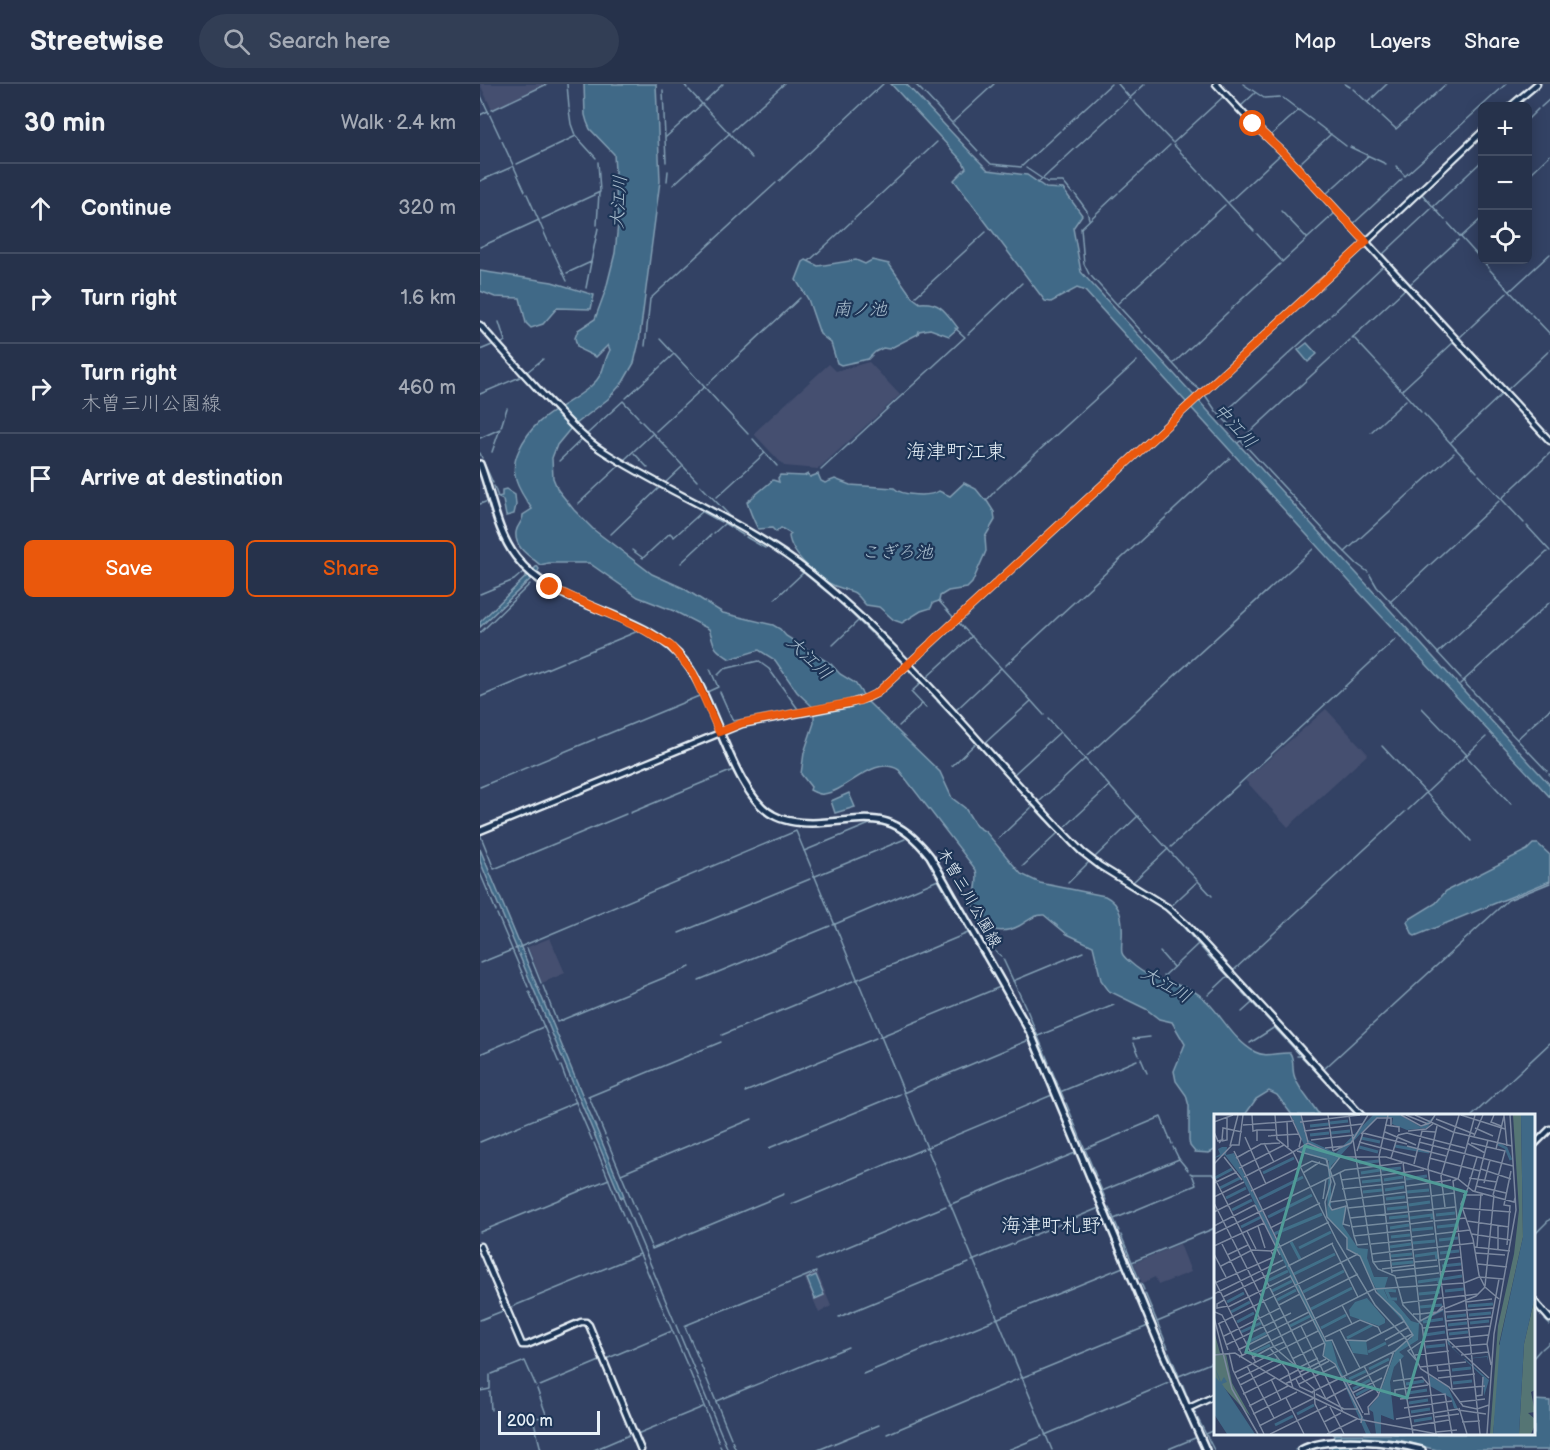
<!DOCTYPE html>
<html lang="en">
<head>
<meta charset="utf-8">
<style>
	:root { --surface:#26324b; --page:#323e55; --text:#f1f3f6; --muted:#a4aab5; --line:#424d63; --accent:#ea580c }
	body { margin:0; font-family:"Balsamiq Sans","Klee One",sans-serif; background:var(--page); color:var(--text) }
	.controls { position:absolute; right:18px; top:18px; display:grid; overflow:hidden; border-radius:9px; box-shadow:0 3px 15px #0003 }
	.controls button { width:54px; height:54px; display:grid; place-items:center; padding:0; border:0; border-bottom:2px solid var(--line); background:var(--surface); color:var(--text); font:30px sans-serif }
	.scale { position:absolute; left:18px; bottom:15px; width:102px; box-sizing:border-box; padding-left:6px; border:3px solid #e8f1f8; border-top:0; font-size:16px; line-height:21px; white-space:nowrap; color:#e8f1f8; -webkit-text-stroke:4px #1d3557; paint-order:stroke }
	.stop { position:absolute; width:18px; height:18px; margin:-14px; border:4px solid #ea580c; border-radius:50%; background:#fff }
	.stop.end { background:#ea580c; border-color:#fff; box-shadow:0 2px 6px #0008 }
	.list { margin:0; padding:0; list-style:none }
	h2 { display:flex; justify-content:space-between; align-items:center; height:78px; margin:0; padding:0 24px; font-size:26px }
	h2 small { font-size:20px; font-weight:400; color:var(--muted) }
	.list li { display:grid; grid-template-columns:39px 1fr auto; gap:18px; align-items:center; box-sizing:border-box; height:90px; padding:0 24px; border-top:2px solid var(--line) }
	.list b { display:block; font-size:22px; white-space:nowrap }
	.list p { margin:0; font-size:20px; white-space:nowrap; color:var(--muted) }
	.list em { font-size:20px; font-style:normal; color:var(--muted) }
	.actions { display:flex; gap:12px; padding:18px 24px }
	.actions a { flex:1; padding:14px 0; border:2px solid var(--accent); border-radius:9px; text-align:center; font-size:21px; color:var(--accent) }
	.actions .main { background:var(--accent); color:#fff }
	.icon { flex:none; width:33px; height:33px; fill:none; stroke:currentColor; stroke-width:2; stroke-linecap:round; stroke-linejoin:round }
	.map { position:relative; flex:none; width:1070px; height:1366px; overflow:hidden }
	header { display:flex; align-items:center; gap:36px; box-sizing:border-box; height:84px; padding:0 30px; background:var(--surface); border-bottom:2px solid var(--line) }
	header strong { font-size:28px }
	nav { display:flex; gap:33px; margin-inline-start:auto; font-size:21px }
	.search { width:420px; height:54px; background:var(--page); display:flex; align-items:center; gap:15px; box-sizing:border-box; padding:0 21px; border-radius:33px; color:var(--muted); font-size:22px }
	main { display:flex }
	aside { flex:1; background:var(--surface) }
	.map>svg:first-child { display:block }
	.built { fill:#454f70 }
	.water { fill:#3f6987; stroke:#839fb4; stroke-width:1.5 }
	.lines { fill:none; stroke-linecap:round; stroke-linejoin:round }
	.stream { stroke:#839fb4; stroke-width:1.5 }
	.tertiary-casing { stroke:#e8f1f8; stroke-width:9 }
	.secondary-casing { stroke:#e8f1f8; stroke-width:10 }
	.tertiary { stroke:#1d3557; stroke-width:4.5 }
	.secondary { stroke:#1d3557; stroke-width:5 }
	.route { stroke:#ea580c; stroke-width:8 }
	.labels { text-anchor:middle; dominant-baseline:central; stroke-width:4.5; stroke-linejoin:round; paint-order:stroke }
	.street-label { font-size:16px; fill:#e8f1f8; stroke:#1d3557 }
	.water-label { font-size:18px; font-style:italic; fill:#adc1d0; stroke:#1d3557 }
	.quarter-label { font-size:20px; fill:#e8f1f8; stroke:#1d3557 }
	.inset-river { fill:none; stroke:#3f6987; stroke-width:3 }
	.inset-road { fill:none; stroke:#7b889f; stroke-width:1.5 }
	.view { fill:#509b97; fill-opacity:0.15; stroke:#509b97; stroke-width:3 }
	.inset-edge { fill:none; stroke:#e8f1f8; stroke-width:3 }
</style>
</head>
<body>
<header>
<strong>Streetwise</strong>
<div class="search"><svg class="icon" aria-label="search" viewBox="0 0 24 24"><circle cx="10" cy="10" r="6"/><path d="M15 15l6 6"/></svg>Search here</div>
<nav><a>Map</a><a>Layers</a><a>Share</a></nav>
</header>
<main>
<aside>
<h2>30 min<small>Walk · 2.4 km</small></h2>
<ul class="list">
<li><svg class="icon" aria-label="ahead" viewBox="0 0 24 24"><path d="M12 20V5M6 11l6-6 6 6"/></svg><div><b>Continue</b></div><em>320 m</em></li>
<li><svg class="icon" aria-label="right" viewBox="0 0 24 24"><path d="M7 20v-9h11M14 6l5 5-5 5"/></svg><div><b>Turn right</b></div><em>1.6 km</em></li>
<li><svg class="icon" aria-label="right" viewBox="0 0 24 24"><path d="M7 20v-9h11M14 6l5 5-5 5"/></svg><div><b>Turn right</b><p>木曽三川公園線</p></div><em>460 m</em></li>
<li><svg class="icon" aria-label="arrive" viewBox="0 0 24 24"><path d="M6 21V4h12l-3 4 3 4H6"/></svg><div><b>Arrive at destination</b></div></li>
</ul>
<div class="actions"><a class="main">Save</a><a>Share</a></div>
</aside>
<div class="map">
<svg width="1070" height="1366" viewBox="0 0 1070 1366">
	<rect width="100%" height="100%" fill="#334264"/>
	<filter id="ink" filterUnits="userSpaceOnUse"><feTurbulence type="fractalNoise" baseFrequency=".0167" numOctaves="2"/><feDisplacementMap in="SourceGraphic" scale="12" xChannelSelector="R" yChannelSelector="G"/><feConvolveMatrix kernelMatrix="1 2 1 2 8 2 1 2 1" color-interpolation-filters="sRGB"/></filter>
	<g filter="url(#ink)">
		<g class="built">
			<polygon points="0,0 67,0 12,26"/>
			<polygon points="389,278 420,311 338,385 304,382 275,351 275,348 349,280 356,287"/>
			<polygon points="846,625 888,670 808,743 765,696"/>
			<polygon points="70,854 85,889 62,899 48,863"/>
			<polygon points="700,1160 711,1188 678,1201 675,1193 662,1199 654,1179"/>
			<polygon points="337,1188 351,1222 339,1229 324,1193"/>
		</g>
		<g class="water">
			<path d="M104,0H176L180,97L159,258L154,279L143,298L128,315L91,344L77,361L72,374L73,394L78,406L94,426L114,446L172,490L203,504L243,529L293,541L300,545L306,552L351,580L360,590L375,599L388,618L460,688L472,714L485,724L496,742L506,748L541,790L560,799L625,812C642,820 643,838 642,855C642,859 641,866 642,869C643,873 649,877 651,879C671,897 687,896 709,905C737,917 747,953 775,968C786,974 798,968 810,969C815,977 811,985 815,994C820,1007 832,1019 839,1031H812L797,1011L789,1007L776,1015L765,1031L735,1032V1066L729,1069L715,1068L710,1062L709,1057V1022L706,1011L696,997L694,987L705,960L692,938L679,935L666,925L629,907L621,896L613,862L587,850L564,831C554,830 547,838 539,842C522,851 501,847 495,829C491,815 500,800 496,786L419,686C393,670 368,708 343,710C339,711 334,708 330,706L331,703L321,690L324,669L334,639V624L317,608L295,576L279,566L250,575C231,563 236,564 229,545L194,527L158,513L109,479H69L60,481C52,473 34,465 36,448C37,441 43,438 43,431L52,425C38,405 28,389 39,366C56,329 83,326 111,302C126,289 122,280 130,266L128,261L116,273L101,266L97,262L95,254L98,246L115,235L126,205L135,169L138,140L134,70L110,45L107,38L105,31Z"/>
			<polygon points="411,0 426,0 493,71 508,86 547,91 566,104 583,105 602,131 593,144 601,188 1070,701 1070,713 878,507 605,207 597,204 571,218 565,217 474,96 486,84 483,78"/>
			<path d="M326,176L338,182L376,176L385,180L392,176L409,180L432,213L440,219C461,217 466,229 478,244L469,252L450,245L439,247L438,250L409,265L403,264L395,268L388,275L361,281L357,279L351,259L340,250L328,215L316,196L323,178Z"/>
			<polygon points="0,187 72,198 114,211 111,225 77,224 63,240 51,244 46,239 40,214 15,213 0,207"/>
			<polygon points="827,259 837,270 828,278 818,266"/>
			<path d="M328,390L330,393L338,390L341,397L345,399L355,395L370,401L414,404C422,412 450,413 459,407L470,412L484,399L496,405L504,415L507,417L514,428L515,436L505,453L506,467L492,499L487,504L468,507L460,512L459,517L453,519L451,524L441,527L422,539L414,536L399,523L386,521C382,517 378,510 373,508C367,506 361,504 355,502C338,495 311,470 309,452L311,450L301,444L296,448L292,444L278,445C275,439 269,425 267,418L293,396L299,398L298,394L300,391L324,392Z"/>
			<polygon points="26,405 35,411 36,421 34,430 26,432 23,416 17,413 22,412 22,406"/>
			<polygon points="57,482 59,485 57,489 0,543 0,538"/>
			<polygon points="369,709 375,723 355,729 351,717"/>
			<polygon points="1053,760 1058,760 1070,771 1070,797 935,852 933,851 927,838 928,836 956,819 966,807 974,803 1047,766"/>
			<polygon points="0,765 139,1099 144,1112 141,1114 0,777"/>
			<polygon points="336,1191 344,1211 335,1215 327,1195"/>
			<polygon points="1054,1316 1070,1317 1070,1366 957,1366 919,1356 875,1354 872,1366 851,1366 854,1350 1054,1350"/>
		</g>
		<g class="lines">
			<g class="stream">
				<polyline points="87,0 89,24"/>
				<polyline points="204,0 207,4"/>
				<polyline points="435,0 443,8"/>
				<polyline points="638,0 651,15"/>
				<polyline points="763,0 784,14 800,13"/>
				<polyline points="865,0 870,3"/>
				<polyline points="873,5 900,30"/>
				<polyline points="183,6 186,78"/>
				<polyline points="209,6 235,34"/>
				<polyline points="0,10 20,53"/>
				<polyline points="445,10 498,67"/>
				<polyline points="803,14 833,37"/>
				<polyline points="225,17 243,0"/>
				<polyline points="654,17 671,36"/>
				<polyline points="888,18 907,0"/>
				<polyline points="760,23 775,9"/>
				<polyline points="1061,23 1070,15"/>
				<polyline points="12,26 67,0"/>
				<polyline points="89,26 91,40 95,51"/>
				<polyline points="0,31 8,27"/>
				<polyline points="902,32 916,45 966,0"/>
				<polyline points="1048,35 1058,25"/>
				<polyline points="237,36 272,74"/>
				<polyline points="473,38 514,0"/>
				<polyline points="673,38 692,58"/>
				<polyline points="836,39 866,62"/>
				<polyline points="582,45 631,0"/>
				<polyline points="252,47 304,0"/>
				<polyline points="790,52 819,26"/>
				<polyline points="186,53 222,20"/>
				<polyline points="22,57 45,107"/>
				<polyline points="693,59 744,12"/>
				<polyline points="694,61 719,88"/>
				<polyline points="870,63 906,80"/>
				<polyline points="501,70 511,80 541,83 580,47"/>
				<polyline points="443,71 457,58"/>
				<polyline points="37,80 96,52 116,74"/>
				<polyline points="819,80 851,50"/>
				<polyline points="916,82 925,92 1026,0"/>
				<polyline points="546,84 567,98 583,98 592,109"/>
				<polyline points="721,90 774,147"/>
				<polyline points="1048,92 1070,71"/>
				<polyline points="0,97 32,83"/>
				<polyline points="187,97 188,87"/>
				<polyline points="299,97 403,0"/>
				<polyline points="558,99 665,0"/>
				<polyline points="193,101 250,49"/>
				<polyline points="640,107 690,61"/>
				<polyline points="941,109 965,136"/>
				<polyline points="47,110 70,162"/>
				<polyline points="595,110 607,127 609,135"/>
				<polyline points="846,110 888,72"/>
				<polyline points="749,118 801,70"/>
				<polyline points="953,123 1002,77"/>
				<polyline points="801,127 827,154"/>
				<polyline points="62,135 120,108 118,78"/>
				<polyline points="374,135 441,73"/>
				<polyline points="968,139 1009,184"/>
				<polyline points="873,140 922,95"/>
				<polyline points="117,141 119,109"/>
				<polyline points="777,150 802,177"/>
				<polyline points="981,153 1002,134"/>
				<polyline points="0,163 59,136"/>
				<polyline points="72,165 87,197"/>
				<polyline points="695,167 745,121"/>
				<polyline points="902,171 951,125"/>
				<polyline points="329,177 372,137"/>
				<polyline points="802,178 856,128"/>
				<polyline points="1010,186 1050,229"/>
				<polyline points="87,189 111,178 118,144"/>
				<polyline points="609,190 604,180 601,144 638,109"/>
				<polyline points="611,192 663,249"/>
				<polyline points="929,201 978,156"/>
				<polyline points="106,204 111,178"/>
				<polyline points="1030,207 1070,170"/>
				<polyline points="436,212 506,148"/>
				<polyline points="638,219 693,169"/>
				<polyline points="750,226 800,180"/>
				<polyline points="851,231 904,181"/>
				<polyline points="1052,231 1070,250"/>
				<polyline points="19,238 25,257 21,260"/>
				<polyline points="488,250 542,199"/>
				<polyline points="666,251 710,298 719,305"/>
				<polyline points="873,253 901,283"/>
				<polyline points="872,254 925,205"/>
				<polyline points="979,254 1027,209"/>
				<polyline points="180,255 209,286"/>
				<polyline points="165,262 170,215 296,99"/>
				<polyline points="0,266 12,261"/>
				<polyline points="694,279 748,228"/>
				<polyline points="902,285 941,328"/>
				<polyline points="210,287 238,318"/>
				<polyline points="47,288 63,275"/>
				<polyline points="227,301 320,214"/>
				<polyline points="922,306 975,257"/>
				<polyline points="1027,306 1070,266"/>
				<polyline points="0,310 40,293"/>
				<polyline points="725,311 736,327 759,351"/>
				<polyline points="146,314 194,270"/>
				<polyline points="240,320 268,350"/>
				<polyline points="944,330 997,388"/>
				<polyline points="741,332 849,233"/>
				<polyline points="159,335 188,365"/>
				<polyline points="21,343 27,324"/>
				<polyline points="176,347 224,303"/>
				<polyline points="891,348 926,316"/>
				<polyline points="107,350 143,317 158,333"/>
				<polyline points="0,354 20,345 12,368"/>
				<polyline points="273,355 297,382"/>
				<polyline points="761,357 844,446"/>
				<polyline points="971,358 1023,309"/>
				<polyline points="758,359 870,256"/>
				<polyline points="189,367 217,397"/>
				<polyline points="0,369 2,374"/>
				<polyline points="154,369 168,384"/>
				<polyline points="121,370 159,391"/>
				<polyline points="144,376 172,350"/>
				<polyline points="3,377 13,399"/>
				<polyline points="79,377 102,355 119,369"/>
				<polyline points="341,386 485,253 475,244"/>
				<polyline points="999,391 1044,439"/>
				<polyline points="161,392 200,414"/>
				<polyline points="185,399 202,383"/>
				<polyline points="14,402 18,413"/>
				<polyline points="221,402 248,430"/>
				<polyline points="517,405 657,277"/>
				<polyline points="237,413 285,369"/>
				<polyline points="1021,415 1070,369"/>
				<polyline points="506,417 515,407"/>
				<polyline points="0,420 8,417"/>
				<polyline points="98,420 140,381"/>
				<polyline points="223,428 241,438"/>
				<polyline points="244,439 263,451"/>
				<polyline points="1047,442 1070,467"/>
				<polyline points="845,448 877,480 888,488"/>
				<polyline points="234,449 244,440"/>
				<polyline points="131,450 180,403"/>
				<polyline points="266,453 285,464"/>
				<polyline points="152,466 163,474 190,449 194,453 223,427"/>
				<polyline points="865,468 974,369"/>
				<polyline points="201,479 231,451"/>
				<polyline points="326,491 354,514"/>
				<polyline points="890,491 897,503 934,543"/>
				<polyline points="0,510 34,496 42,489"/>
				<polyline points="295,515 323,489 317,484"/>
				<polyline points="357,516 391,549"/>
				<polyline points="459,517 474,534"/>
				<polyline points="910,518 1019,417"/>
				<polyline points="479,539 506,568"/>
				<polyline points="935,544 981,594"/>
				<polyline points="0,549 50,500"/>
				<polyline points="393,551 420,577"/>
				<polyline points="353,561 378,537"/>
				<polyline points="507,569 536,600"/>
				<polyline points="958,569 1067,468"/>
				<polyline points="86,577 158,547"/>
				<polyline points="525,582 750,374"/>
				<polyline points="430,588 455,614"/>
				<polyline points="238,591 244,585 278,577 289,585 318,625"/>
				<polyline points="446,594 492,552"/>
				<polyline points="982,596 1011,627"/>
				<polyline points="441,599 431,608 446,624"/>
				<polyline points="980,600 1070,518"/>
				<polyline points="537,601 564,631"/>
				<polyline points="227,608 238,603 230,585"/>
				<polyline points="240,608 253,637 317,625"/>
				<polyline points="0,613 83,578"/>
				<polyline points="457,617 475,636"/>
				<polyline points="942,624 987,671"/>
				<polyline points="476,626 521,584"/>
				<polyline points="1012,629 1067,687"/>
				<polyline points="568,635 592,661"/>
				<polyline points="477,638 515,680"/>
				<polyline points="419,642 442,620"/>
				<polyline points="118,654 219,612"/>
				<polyline points="1037,655 1070,625"/>
				<polyline points="505,659 551,617"/>
				<polyline points="593,662 617,688"/>
				<polyline points="902,662 991,757"/>
				<polyline points="607,672 833,465"/>
				<polyline points="986,672 1031,720"/>
				<polyline points="472,682 495,660"/>
				<polyline points="517,682 540,707"/>
				<polyline points="618,689 641,715"/>
				<polyline points="967,689 1006,653"/>
				<polyline points="534,690 580,648"/>
				<polyline points="1069,690 1070,691"/>
				<polyline points="0,703 115,655"/>
				<polyline points="542,710 565,735"/>
				<polyline points="560,717 605,675"/>
				<polyline points="644,717 672,748"/>
				<polyline points="928,726 965,691"/>
				<polyline points="150,729 253,686"/>
				<polyline points="567,736 591,762"/>
				<polyline points="584,744 629,702"/>
				<polyline points="0,750 14,785 146,730"/>
				<polyline points="674,750 702,781"/>
				<polyline points="519,754 553,722"/>
				<polyline points="691,763 916,555"/>
				<polyline points="594,765 610,778"/>
				<polyline points="324,767 392,739"/>
				<polyline points="614,774 658,732"/>
				<polyline points="543,782 578,749"/>
				<polyline points="704,782 732,812"/>
				<polyline points="0,789 16,827"/>
				<polyline points="333,793 425,755"/>
				<polyline points="653,798 688,765"/>
				<polyline points="588,799 609,778"/>
				<polyline points="643,800 667,814"/>
				<polyline points="669,815 686,827 703,843"/>
				<polyline points="690,823 718,797"/>
				<polyline points="474,824 502,873"/>
				<polyline points="17,830 48,903"/>
				<polyline points="353,841 458,796 472,821"/>
				<polyline points="704,844 732,876"/>
				<polyline points="199,849 330,795"/>
				<polyline points="47,864 61,899"/>
				<polyline points="35,865 316,747 572,1366"/>
				<polyline points="515,867 521,872"/>
				<polyline points="680,868 693,883"/>
				<polyline points="523,875 546,924"/>
				<polyline points="734,877 760,905"/>
				<polyline points="0,879 32,866"/>
				<polyline points="754,886 925,728"/>
				<polyline points="684,892 718,860"/>
				<polyline points="219,896 350,842"/>
				<polyline points="376,896 488,849"/>
				<polyline points="533,897 603,868"/>
				<polyline points="63,902 77,938 210,883"/>
				<polyline points="49,907 79,979"/>
				<polyline points="762,908 792,940"/>
				<polyline points="728,911 747,893"/>
				<polyline points="547,926 569,979"/>
				<polyline points="762,928 772,919"/>
				<polyline points="794,943 821,972"/>
				<polyline points="242,951 373,897"/>
				<polyline points="558,952 634,921"/>
				<polyline points="399,953 520,903"/>
				<polyline points="653,955 670,953"/>
				<polyline points="654,959 659,971"/>
				<polyline points="770,959 795,943"/>
				<polyline points="0,970 63,943"/>
				<polyline points="817,972 821,972 840,992"/>
				<polyline points="661,975 667,989"/>
				<polyline points="81,982 87,998"/>
				<polyline points="570,982 578,1001"/>
				<polyline points="844,985 1028,816 1070,799"/>
				<polyline points="88,1000 112,1056"/>
				<polyline points="579,1003 584,1015"/>
				<polyline points="265,1008 396,954"/>
				<polyline points="580,1008 657,976"/>
				<polyline points="423,1009 549,956"/>
				<polyline points="108,1013 241,958"/>
				<polyline points="109,1013 125,1051"/>
				<polyline points="586,1019 592,1033"/>
				<polyline points="872,1026 876,1032"/>
				<polyline points="992,1032 1070,959"/>
				<polyline points="593,1036 616,1092"/>
				<polyline points="126,1054 156,1126"/>
				<polyline points="0,1058 96,1018"/>
				<polyline points="114,1059 143,1131"/>
				<polyline points="693,1063 699,1075 708,1086"/>
				<polyline points="289,1064 420,1010"/>
				<polyline points="445,1064 572,1011"/>
				<polyline points="605,1065 681,1033 692,1060"/>
				<polyline points="710,1089 712,1090 733,1090 735,1092"/>
				<polyline points="141,1090 272,1035"/>
				<polyline points="617,1095 626,1116"/>
				<polyline points="622,1107 699,1075"/>
				<polyline points="142,1112 248,1366"/>
				<polyline points="312,1120 443,1065"/>
				<polyline points="469,1121 595,1069"/>
				<polyline points="629,1123 639,1147"/>
				<polyline points="157,1129 172,1165 304,1110"/>
				<polyline points="145,1134 175,1206"/>
				<polyline points="634,1135 716,1101 712,1090"/>
				<polyline points="0,1148 129,1095"/>
				<polyline points="641,1151 659,1195"/>
				<polyline points="1054,1151 1070,1135"/>
				<polyline points="0,1170 0,1171"/>
				<polyline points="336,1176 466,1122"/>
				<polyline points="492,1177 619,1124"/>
				<polyline points="652,1178 735,1144"/>
				<polyline points="661,1199 664,1206"/>
				<polyline points="176,1209 208,1283"/>
				<polyline points="665,1209 688,1264"/>
				<polyline points="1054,1223 1061,1231"/>
				<polyline points="29,1224 160,1170"/>
				<polyline points="359,1233 489,1179"/>
				<polyline points="516,1235 643,1183"/>
				<polyline points="0,1236 25,1226"/>
				<polyline points="1065,1236 1070,1241"/>
				<polyline points="677,1238 735,1214"/>
				<polyline points="204,1242 336,1188"/>
				<polyline points="205,1243 220,1278"/>
				<polyline points="1062,1265 1070,1258"/>
				<polyline points="689,1268 699,1292"/>
				<polyline points="1054,1273 1060,1266"/>
				<polyline points="126,1275 192,1247"/>
				<polyline points="221,1281 251,1354"/>
				<polyline points="209,1286 239,1358"/>
				<polyline points="12,1290 45,1277 56,1302"/>
				<polyline points="383,1290 514,1236"/>
				<polyline points="699,1292 735,1277"/>
				<polyline points="541,1294 668,1242"/>
				<polyline points="702,1299 709,1316"/>
				<polyline points="60,1302 122,1276"/>
				<polyline points="57,1305 66,1330"/>
				<polyline points="0,1307 10,1305 10,1291"/>
				<polyline points="10,1308 11,1326"/>
				<polyline points="236,1317 368,1263"/>
				<polyline points="714,1327 734,1366"/>
				<polyline points="157,1350 223,1323"/>
				<polyline points="407,1350 538,1295"/>
				<polyline points="726,1350 735,1346"/>
				<polyline points="565,1351 691,1298"/>
				<polyline points="252,1357 256,1366"/>
				<polyline points="240,1362 242,1366"/>
				<polyline points="61,1366 53,1334 67,1333"/>
				<polyline points="114,1366 149,1351"/>
				<polyline points="338,1366 399,1341"/>
				<polyline points="528,1366 562,1352"/>
				<polyline points="686,1366 715,1354"/>
				<polyline points="815,1366 821,1362"/>
			</g>
			<defs>
				<g id="tertiary">
					<polyline points="736,0 773,40 803,68 1070,357"/>
					<polyline points="1031,22 1057,0"/>
					<path d="M0,241C22,266 45,291 67,315C85,333 102,354 123,367C190,410 268,439 330,489C432,570 510,676 602,768L620,782L687,823L706,840L882,1032"/>
					<polyline points="0,747 262,640 368,620 387,614 397,609 886,158 1002,48"/>
					<polyline points="1054,1061 1070,1045"/>
					<polyline points="0,1162 42,1261 47,1261 101,1238 106,1238 109,1241 161,1366"/>
					<polyline points="1054,1217 1070,1235"/>
					<polyline points="707,1325 735,1312"/>
				</g>
				<g id="secondary">
					<path d="M0,380C12,411 16,447 36,473C77,528 164,524 206,579C235,616 253,709 293,731C305,738 318,739 332,739C388,737 410,722 450,772L551,950L683,1269L726,1366"/>
					<path d="M821,1366C847,1351 913,1358 942,1366"/>
				</g>
			</defs>
			<use href="#tertiary" class="tertiary-casing"/>
			<use href="#secondary" class="secondary-casing"/>
			<use href="#tertiary" class="tertiary"/>
			<use href="#secondary" class="secondary"/>
		</g>
	</g>
	<g class="lines" filter="url(#ink)">
		<polyline class="route" points="70,503 164,546 191,562 213,589 239,648 262,639 379,617 397,609 886,158 803,68 773,40"/>
	</g>
	<g class="labels">
		<g class="street-label">
			<text transform="translate(489 814) rotate(60)">木曽三川公園線</text>
		</g>
		<g class="water-label">
			<text transform="translate(139 118) rotate(-86)">大江川</text>
			<text x="380" y="225">南ノ池</text>
			<text transform="translate(755 342) rotate(47)">中江川</text>
			<text x="417" y="468">こぎろ池</text>
			<text transform="translate(329 574) rotate(44)">大江川</text>
			<text transform="translate(686 901) rotate(31)">大江川</text>
		</g>
		<g class="quarter-label">
			<text x="476" y="368">海津町江東</text>
			<text x="571" y="1142">海津町札野</text>
		</g>
	</g>
	<g transform="translate(734 1030)">
		<rect width="321" height="321" fill="#334264"/>
		<path d="M299,1H307L309,123L285,230L288,234L279,320H276L284,212L300,140L305,96ZM321,182V276L317,278L321,298L314,299L321,305V311L317,320H305L310,230ZM0,217L6,239L12,240L18,269L37,303L0,263Z" fill="#557574"/>
		<path d="M77,1H86L94,26L122,39L159,1H186L207,13L222,1L213,14L193,16L178,10L179,4L165,3L147,19L117,52V97L132,92L129,112L144,134L154,135L153,144L160,163H174L170,176L174,185L180,187L197,207L204,209L229,195L236,231L250,245L274,242L273,230L274,247L273,243L251,245L275,266L270,282L269,263L234,230L229,197L205,209L204,226L185,238L190,242L180,253L176,268L180,306L167,301V320H162L159,298L154,295L165,282L182,235L198,224L197,216L165,181L146,142L133,134L134,125L113,103L115,47L84,37L90,31ZM307,1H321V182L310,230L305,320H279L286,228L309,123ZM8,33H13L12,41L20,39L111,227L117,226L124,251L157,320H152L121,249L110,243L111,230L27,62L11,41L0,44L6,40L4,35ZM153,184L171,205V209L165,212L136,202L135,196L141,188ZM134,226H152L154,241L139,239ZM0,251L7,268L10,263L13,268L8,270L41,320H13L0,300V262L6,268ZM216,262L234,273L244,295L240,294L237,284L216,272Z" fill="#3f6987"/>
		<path class="inset-river" d="M116,9L134,7M96,12L115,10M117,19L136,17M96,21L115,19M147,24L166,28M284,30L292,34L297,46M181,32L215,38M145,33L164,38M145,49L165,47M168,56L187,54M49,59L80,44M147,59L166,56M1,64L18,55M192,65L213,62M170,66L189,63M148,68L167,66M6,74L26,64M171,76L190,73M149,78L168,76M193,78L215,76M12,84L32,74M45,85L89,63M172,85L191,83M195,91L216,88M173,95L193,93M18,96L38,86M222,101L241,99M54,103L98,81M175,104L194,102M196,104L218,101V105M27,113L47,103M223,113L242,111M176,114L195,111M198,116L219,114M60,120L108,100M177,123L196,121M225,126L244,124M77,128L86,145M199,129L221,127M176,133L197,130M85,134L117,118M226,139L245,137M177,142L198,140M201,142L222,139L223,145M178,150L199,148M228,152L247,150M80,160L121,140M229,165L248,162M53,167L74,157M204,168L225,165V169M58,177L78,167M182,177L172,176L176,185H183M231,177L250,175M89,178L130,157M205,180L226,178M63,186L82,176M13,188L30,179M254,192L279,190M206,193L228,191M97,195L138,174M17,198L36,188M255,201L277,199M233,203L252,201M23,208L40,199M209,208L229,205M256,209L275,207M234,211L253,209M76,212L96,202M107,214L132,201M27,218L47,209M235,220L254,218M211,221L231,218M133,224L158,211M32,229L52,219M212,233L231,231M154,238L172,229M39,239L56,231M155,255L175,245M238,256L257,254M135,265L152,257M239,269L258,267M192,270L210,267M139,275L156,266M194,279L213,276M142,281L159,272M195,289L214,286M197,298L216,295M83,300L100,291M200,307L218,304M61,311L79,302"/>
		<path class="inset-road" d="M38,1L39,17L43,16M61,1L63,25L79,38L94,29L125,43H172L244,65L259,77L300,88L301,84M76,1L87,25L85,33M87,1L94,28M114,1L119,37M135,1L159,148L164,155L181,162L189,191L208,211L222,320M174,1L165,42L178,159M187,1L207,12L216,9L221,1M192,1L214,10M201,1L239,18L298,32M247,1L291,15M280,1L277,8L287,12M290,1L293,32M222,5L260,20M0,8L19,1M73,8L74,33M86,8L146,1M29,11L80,7M171,11L185,13V18M223,12L214,53L234,226L275,264M261,14L279,22M90,17L148,10M194,17L212,15L220,9M0,18L4,27L8,26L5,29M171,18L202,31M147,20L163,4H177V11M184,21L193,19L251,34M54,22L85,20M260,22L269,1M31,23L52,70M8,26L9,14L28,18M97,26L140,21M8,27L13,26V3M43,27V16H61M145,28L202,43M205,28L299,52M50,29L60,48M253,29L271,39M257,29L291,37L279,81M16,32L24,1M193,32L232,42M111,34L131,32M282,35L290,2M20,37L102,207L112,227L118,226L133,260M119,37L137,29L154,1M143,37L149,19L193,30M10,43L28,66M126,43L116,56L121,70L115,91L118,96L132,92L129,110L136,112M22,44L47,30L66,29M177,44L184,21M215,44L266,57M189,48L206,200H199M0,50L18,31H25L29,1M200,50L208,17L221,18M25,54L70,31M267,55L297,65M89,59L106,48M126,59L140,122L196,116M0,63L112,285M30,63L79,38L123,127L161,191L192,225L207,255L235,273L249,292L263,295L275,291M255,64L283,68M243,65L239,67L266,320M244,65L261,1M127,66L210,56M0,69L23,58M216,69L237,66M270,69L276,46M192,72L215,69M262,72L292,79M254,73L263,43M254,74L247,90L259,125L265,161L271,173L285,185M128,75L191,68M37,77L98,47L114,52L112,45L83,37M261,77L274,26M249,81H269M217,82L240,79M0,83L30,68M193,84L216,82M109,85L112,65M116,88L192,78M0,89L89,265L100,275L101,290L116,320M41,91L66,141M231,93L227,62L245,1M134,94L193,88M247,94L297,98M0,98L36,80M136,104L241,93M220,107L252,104M253,107L295,113M196,110L219,107M0,112L41,91M44,112L51,134M137,113L195,107M56,114L106,89M33,117L42,135M0,120L131,56L188,49M222,120L256,116M258,120L296,126M140,122L143,131L154,130M197,123L220,120M8,130L60,233L83,253M118,130L144,183M157,130L198,126M293,131L296,92L290,91L297,57M0,132L50,109M261,133L296,137M263,133L267,79M284,135V112M199,136L260,129M262,139L291,141M0,140L12,163M158,140L199,135M13,141L34,131M225,146L247,143M159,148L200,144M200,148L223,146M264,150L293,153M7,152L38,136L57,137L115,108M74,152L119,129M168,155L201,151M178,157L224,152M226,158L249,156M76,161L111,230L109,242M182,164L225,159M0,165L42,249M1,169L60,143L57,137M271,172L280,81M0,180L69,146M9,183L72,152M229,184L264,180M10,186L3,190V194L14,192M92,186L144,160M252,188L278,185M188,189L228,184M65,191L86,180M128,191L138,210M229,192L223,198L206,200V207L229,195M14,193L77,162M230,195L262,182L271,173M1,198L8,201L28,241M231,198L279,194M0,203L18,275L44,320M232,207L278,203M4,210L144,140M5,210L14,236M87,212L129,298M209,214L231,212M126,216L146,254M233,216L276,212M53,219L95,198M10,222L66,194M111,223L146,206L164,213L167,219M232,225L238,275M131,226L153,227M171,226L195,213M152,227L191,207M70,228L56,234L74,257L79,274M12,231L77,199M174,232L198,220M238,233L273,230M24,236L54,221M15,239L19,256L50,320M0,241L21,239L75,272L144,305L223,320M201,241L235,237M247,241L274,238M109,242L121,250L148,303L147,309M25,243L160,175L250,169L265,163L289,165M38,244L56,234M78,245L110,229M186,245L199,320M203,247L194,237L207,228L274,221M223,251L224,257L236,256M277,251L273,230L285,165M33,252L60,304M150,252L164,279M206,253L252,248M84,254L104,244M86,258L112,245M20,259L104,217M130,262L149,299M224,264L261,260M23,265L63,245M57,265L67,286M82,265L86,273L99,279M65,266L84,256M179,267L208,263L215,271M71,270L115,247M85,270L122,252M26,271L67,250M135,271L174,251M238,275L271,272M98,278L181,237L199,221L187,202L162,178L146,142L133,135V124L113,103L111,88L117,68L113,46M138,279L168,264M29,280L61,264M102,280L130,295H143M181,282V276L214,271M262,282L268,281L269,263M72,284L90,320M112,285L133,274M141,285L162,274M186,285L231,280L238,320M245,288L271,285M35,292L74,272M116,293L130,320M190,294L238,287M245,294L253,320M244,296L272,300M39,300L83,278M150,300H155L154,293L164,282L180,237M221,303L245,300M182,305L244,295M110,308L127,299M248,308L266,307M45,312L100,284M198,312L235,306M222,318L243,316M56,320L113,292M113,320L143,305M273,320L280,220L302,96L296,1"/>
		<path class="view" d="M91,32L252,78L193,284L32,238Z"/>
		<rect width="321" height="321" class="inset-edge"/>
	</g>
</svg>
<div class="controls">
<button>+</button>
<button>−</button>
<button><svg class="icon" aria-label="locate" viewBox="0 0 24 24"><circle cx="12" cy="12" r="6"/><path d="M12 2v4M12 18v4M2 12h4M18 12h4"/></svg></button>
</div>
<div class="scale">200 m</div>
<div class="stop" style="left:773px;top:40px"></div>
<div class="stop end" style="left:70px;top:503px"></div>
</div>
</main>
</body>
</html>
